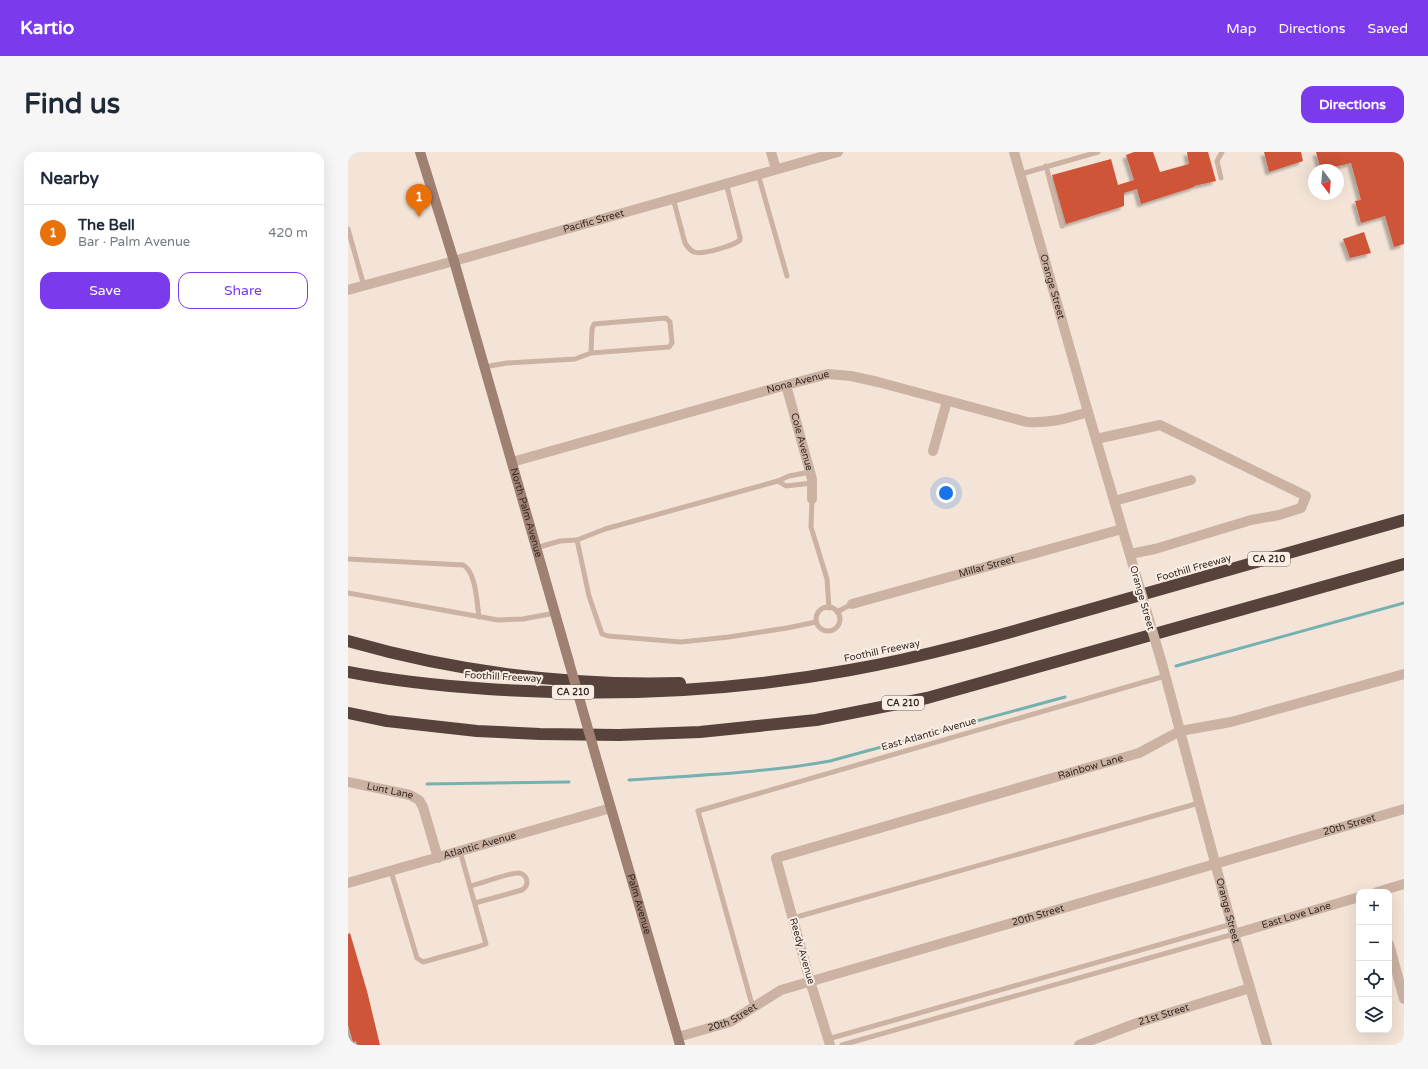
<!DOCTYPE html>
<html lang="en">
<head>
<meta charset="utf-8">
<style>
	:root { --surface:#fff; --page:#f6f6f7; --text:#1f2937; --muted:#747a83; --line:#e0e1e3; --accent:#7c3aed }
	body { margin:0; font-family:"Varela Round",sans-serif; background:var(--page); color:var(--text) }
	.controls { position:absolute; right:12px; bottom:12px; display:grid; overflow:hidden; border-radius:8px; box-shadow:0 4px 16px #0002 }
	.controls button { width:36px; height:36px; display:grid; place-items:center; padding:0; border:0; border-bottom:1px solid var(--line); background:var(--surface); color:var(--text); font:20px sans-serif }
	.compass { position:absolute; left:960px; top:12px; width:36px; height:36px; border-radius:50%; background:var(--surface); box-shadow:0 4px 16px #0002; rotate:164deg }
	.you { position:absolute; left:598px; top:341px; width:14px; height:14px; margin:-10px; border:3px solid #fff; border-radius:50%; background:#1a73e8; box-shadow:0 0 0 6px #1a73e833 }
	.badge { display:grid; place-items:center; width:26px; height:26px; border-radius:50%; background:var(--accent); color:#fff; font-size:13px; font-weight:700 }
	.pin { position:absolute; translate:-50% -33px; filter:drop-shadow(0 1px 2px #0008) }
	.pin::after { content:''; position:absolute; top:21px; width:14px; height:12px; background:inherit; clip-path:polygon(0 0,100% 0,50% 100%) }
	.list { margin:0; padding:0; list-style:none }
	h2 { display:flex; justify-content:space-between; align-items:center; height:52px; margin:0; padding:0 16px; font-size:17px }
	h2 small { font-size:13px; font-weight:400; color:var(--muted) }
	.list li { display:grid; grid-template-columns:26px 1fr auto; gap:12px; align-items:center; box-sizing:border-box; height:56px; padding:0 16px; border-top:1px solid var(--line) }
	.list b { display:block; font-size:15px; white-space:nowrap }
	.list p { margin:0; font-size:13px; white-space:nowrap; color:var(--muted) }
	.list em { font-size:13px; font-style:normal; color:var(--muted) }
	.actions { display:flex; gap:8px; padding:12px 16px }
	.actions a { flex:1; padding:9px 0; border:1px solid var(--accent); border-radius:12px; text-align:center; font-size:14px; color:var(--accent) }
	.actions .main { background:var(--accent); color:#fff }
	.icon { flex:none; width:22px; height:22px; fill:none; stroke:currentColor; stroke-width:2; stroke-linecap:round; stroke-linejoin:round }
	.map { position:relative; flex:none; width:1056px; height:893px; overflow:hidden; border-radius:12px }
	header { display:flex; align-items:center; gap:24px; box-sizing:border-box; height:56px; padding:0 20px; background:var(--accent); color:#fff }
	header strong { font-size:19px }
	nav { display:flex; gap:22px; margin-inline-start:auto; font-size:14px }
	.intro { display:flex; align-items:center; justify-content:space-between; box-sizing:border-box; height:96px; padding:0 24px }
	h1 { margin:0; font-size:28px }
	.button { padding:10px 18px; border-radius:12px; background:var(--accent); color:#fff; font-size:14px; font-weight:700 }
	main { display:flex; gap:24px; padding:0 24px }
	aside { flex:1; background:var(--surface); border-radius:12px; box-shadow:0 4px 16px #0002 }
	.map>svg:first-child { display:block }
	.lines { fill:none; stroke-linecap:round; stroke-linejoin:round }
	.stream { stroke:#74b1b0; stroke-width:3 }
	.building { fill:#ce5439; filter:url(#shadow) }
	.service { stroke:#cbb2a3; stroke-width:5 }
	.minor { stroke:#cbb2a3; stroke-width:10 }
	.tertiary { stroke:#cbb2a3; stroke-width:10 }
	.secondary { stroke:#9f8174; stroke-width:10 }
	.motorway { stroke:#57423c; stroke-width:12 }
	.tertiary-bridge { stroke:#cbb2a3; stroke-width:10 }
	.secondary-bridge { stroke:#9f8174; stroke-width:10 }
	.labels { text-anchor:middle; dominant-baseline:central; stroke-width:4; stroke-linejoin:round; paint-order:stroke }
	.shield { fill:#faeee4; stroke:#70645e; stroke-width:1 }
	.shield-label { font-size:9px; font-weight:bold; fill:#352925 }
	.street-label { font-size:10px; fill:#352925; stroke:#faeee4 }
</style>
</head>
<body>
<header>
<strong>Kartio</strong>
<nav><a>Map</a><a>Directions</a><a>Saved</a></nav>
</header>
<div class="intro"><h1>Find us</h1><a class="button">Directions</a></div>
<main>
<aside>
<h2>Nearby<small></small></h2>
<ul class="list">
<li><span class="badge" style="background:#e8710a">1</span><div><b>The Bell</b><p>Bar · Palm Avenue</p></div><em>420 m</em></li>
</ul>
<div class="actions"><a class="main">Save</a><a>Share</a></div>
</aside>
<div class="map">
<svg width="1056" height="893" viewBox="0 0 1056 893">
	<defs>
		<filter id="shadow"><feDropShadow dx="-3.5" dy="3.5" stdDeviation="1" flood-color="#0004"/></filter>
	</defs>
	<rect width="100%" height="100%" fill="#f3e4d7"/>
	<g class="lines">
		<g class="stream">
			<polyline points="828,514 1056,451"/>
			<path d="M281,628C349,623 416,621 482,609L717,545"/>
			<polyline points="79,632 221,630"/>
		</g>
	</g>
	<g class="building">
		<polygon points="786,0 805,0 812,20 841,12 839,0 860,0 868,29 846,34 846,35 793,52 789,37 776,41 776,54 718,72 704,23 763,7 770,33 786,28 778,3"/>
		<polygon points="916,0 953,0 955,9 921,20"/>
		<polygon points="968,0 1056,0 1056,92 1046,95 1037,64 1013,71 1007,49 1013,48 1003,11 973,18"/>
		<polygon points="1016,80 1023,101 1002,106 995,87"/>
		<polygon points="2,781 19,839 32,893 9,893 8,889 5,890 0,873 0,782"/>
	</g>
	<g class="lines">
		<g class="service">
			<polyline points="698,14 714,74"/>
			<polyline points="410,22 439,124"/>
			<polyline points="673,22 750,0"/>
			<polyline points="873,26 869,9 874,0"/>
			<path d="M325,46L337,91C340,95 341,98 346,100C354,103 385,94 392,88V85L378,31"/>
			<polyline points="0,77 16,134"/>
			<polyline points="136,215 159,211 227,207 243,201 321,195 324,191 322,170 318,166 246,172 244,177 243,201"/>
			<polyline points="462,320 441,324 430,329 257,377 229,388 241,444 254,482 260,484 333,490 381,485 439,476 468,470"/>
			<polyline points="430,329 438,334 464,331"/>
			<polyline points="464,347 463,375 479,427 481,456"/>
			<polyline points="188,396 212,389 229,388"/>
			<path d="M0,407L115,413C128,419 129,452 131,465"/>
			<polyline points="0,441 150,468 175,467 207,461"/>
			<circle cx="480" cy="467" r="12"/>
			<polyline points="489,460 504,452"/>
			<polyline points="43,719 69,806 75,810 129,795 138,792 112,699"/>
			<path d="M122,734C132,732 163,720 171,721C176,722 179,726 179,730C179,734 177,736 174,738L127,751"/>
			<polyline points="445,766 851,651"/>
			<polyline points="405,856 350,659 817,524"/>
			<polyline points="480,887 884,772"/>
			<polyline points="494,893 886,782"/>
		</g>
		<g class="minor">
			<polyline points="423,0 428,17"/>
			<path id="s1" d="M438,233L464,327V347"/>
			<polyline points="748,287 812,273 958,344 953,356 931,363 903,368 807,397 782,402"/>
			<polyline points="585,299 599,249"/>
			<path id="s2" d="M164,310L431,235L480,222L503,224L530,230L679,270C703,271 717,267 740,260"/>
			<polyline points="766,349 843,328"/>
			<path id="s3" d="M504,452L774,377"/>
			<path id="s4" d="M0,630L62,643L71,648L75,655L90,706"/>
			<polyline points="1029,740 1056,732"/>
			<path id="s5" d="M886,782L1011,745"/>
			<polyline points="1041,792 1056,847"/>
			<path id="s6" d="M330,885L382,870L433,838L1056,657"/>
			<path id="s7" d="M482,893L462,829L428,706L791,601L832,579L883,570L1056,522"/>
			<path id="s8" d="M731,893L789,871L902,836"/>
		</g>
		<g class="tertiary">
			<path id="s9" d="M666,0L740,260L787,420"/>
			<path id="s10" d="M0,138L106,109L490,0"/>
			<path id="s11" d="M815,515L886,782L919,893"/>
			<path id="s12" d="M0,731L263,656"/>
		</g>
		<g class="secondary">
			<path id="s13" d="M72,0L106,109L221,510"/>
			<path id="s14" d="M250,612L332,893"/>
		</g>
		<g class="motorway">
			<path d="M0,489C108,520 219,534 332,531"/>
			<path d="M0,520C46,529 93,534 140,537C261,545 382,540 502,518C587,503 670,478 754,454C854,426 955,397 1056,368"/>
			<polyline points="0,561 39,569 129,579 192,582 271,583 352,580 468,568 579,546 1056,412"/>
		</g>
		<polyline class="tertiary-bridge" points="787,420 815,515"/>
		<polyline class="secondary-bridge" points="221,510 250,612"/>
	</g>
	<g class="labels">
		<g class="shield">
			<rect x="900" y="400" width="42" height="14" rx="3"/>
			<rect x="204" y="533" width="42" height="14" rx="3"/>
			<rect x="534" y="544" width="42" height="14" rx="3"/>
		</g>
		<g class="shield-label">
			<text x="921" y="407">CA 210</text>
			<text x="225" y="540">CA 210</text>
			<text x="555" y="551">CA 210</text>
		</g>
		<g class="street-label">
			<text stroke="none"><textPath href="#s10" startOffset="255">Pacific Street</textPath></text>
			<text stroke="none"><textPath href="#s9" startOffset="140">Orange Street</textPath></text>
			<text stroke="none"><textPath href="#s2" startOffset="297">Nona Avenue</textPath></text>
			<text stroke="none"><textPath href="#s1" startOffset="59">Cole Avenue</textPath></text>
			<text stroke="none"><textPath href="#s13" startOffset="376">North Palm Avenue</textPath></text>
			<text stroke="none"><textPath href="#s3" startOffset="140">Millar Street</textPath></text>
			<text transform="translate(846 416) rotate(-16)">Foothill Freeway</text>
			<text transform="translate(794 446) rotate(74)">Orange Street</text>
			<text transform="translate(534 499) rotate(-12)">Foothill Freeway</text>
			<text transform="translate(155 525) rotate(3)">Foothill Freeway</text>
			<text transform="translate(581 582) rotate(-16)">East Atlantic Avenue</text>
			<text stroke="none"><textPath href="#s7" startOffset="522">Rainbow Lane</textPath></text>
			<text stroke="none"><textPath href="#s4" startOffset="43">Lunt Lane</textPath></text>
			<text stroke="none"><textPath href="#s6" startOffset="706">20th Street</textPath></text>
			<text stroke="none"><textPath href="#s12" startOffset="137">Atlantic Avenue</textPath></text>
			<text stroke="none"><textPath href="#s14" startOffset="146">Palm Avenue</textPath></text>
			<text stroke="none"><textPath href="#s11" startOffset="252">Orange Street</textPath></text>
			<text stroke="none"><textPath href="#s6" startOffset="382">20th Street</textPath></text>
			<text stroke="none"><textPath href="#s5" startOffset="65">East Love Lane</textPath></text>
			<text transform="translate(454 799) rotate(74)">Reedy Avenue</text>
			<text stroke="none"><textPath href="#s8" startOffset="90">21st Street</textPath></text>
			<text stroke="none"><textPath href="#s6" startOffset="58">20th Street</textPath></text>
		</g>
	</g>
</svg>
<div class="controls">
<button>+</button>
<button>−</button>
<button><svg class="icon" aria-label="locate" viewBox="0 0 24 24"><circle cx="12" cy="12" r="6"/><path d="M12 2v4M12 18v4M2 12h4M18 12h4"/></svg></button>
<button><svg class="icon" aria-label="layers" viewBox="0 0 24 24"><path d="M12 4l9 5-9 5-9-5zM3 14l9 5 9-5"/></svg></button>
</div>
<svg class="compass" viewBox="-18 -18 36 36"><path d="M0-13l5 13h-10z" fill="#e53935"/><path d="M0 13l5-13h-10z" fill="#747a83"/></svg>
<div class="you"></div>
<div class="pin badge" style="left:71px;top:65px;background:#e8710a">1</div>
</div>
</main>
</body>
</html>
